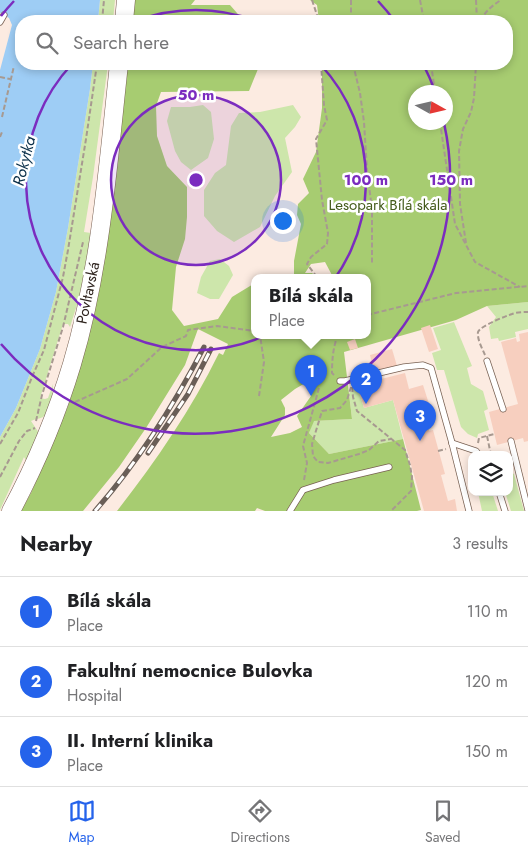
<!DOCTYPE html>
<html lang="en">
<head>
<meta charset="utf-8">
<style>
	:root { --surface:#fff; --page:#f6f6f6; --text:#202124; --muted:#757577; --line:#e0e0e0; --accent:#2563eb }
	body { margin:0; font-family:Jost,sans-serif; background:var(--page); color:var(--text) }
	.controls { position:absolute; right:15px; bottom:15px; display:grid; overflow:hidden; border-radius:10px; box-shadow:0 2px 8px #0003 }
	.controls button { width:45px; height:45px; display:grid; place-items:center; padding:0; border:0; border-bottom:1px solid var(--line); background:var(--surface); color:var(--text); font:25px sans-serif }
	.compass { position:absolute; left:408px; top:85px; width:45px; height:45px; border-radius:50%; background:var(--surface); box-shadow:0 2px 8px #0003; rotate:98deg }
	.you { position:absolute; left:282px; top:220px; width:18px; height:18px; margin:-12px; border:4px solid #fff; border-radius:50%; background:#1a73e8; box-shadow:0 0 0 8px #1a73e833 }
	.badge { display:grid; place-items:center; width:32px; height:32px; border-radius:50%; background:var(--accent); color:#fff; font-size:16px; font-weight:700 }
	.pin { position:absolute; translate:-50% -41px; filter:drop-shadow(0 1px 2px #0008) }
	.pin::after { content:''; position:absolute; top:26px; width:18px; height:15px; background:inherit; clip-path:polygon(0 0,100% 0,50% 100%) }
	.popup { position:absolute; left:251px; top:274px; width:120px; height:65px; box-sizing:border-box; display:grid; place-content:center; border-radius:10px; background:var(--surface); filter:drop-shadow(0 1px 4px #0005); font-size:16px; white-space:nowrap; color:var(--muted) }
	.popup b { font-size:19px; color:var(--text) }
	.popup::after { content:''; position:absolute; left:50%; top:100%; margin-left:-10px; border:10px solid transparent; border-top-color:var(--surface) }
	.list { margin:0; padding:0; list-style:none }
	h2 { display:flex; justify-content:space-between; align-items:center; height:65px; margin:0; padding:0 20px; font-size:21px }
	h2 small { font-size:16px; font-weight:400; color:var(--muted) }
	.list li { display:grid; grid-template-columns:32px 1fr auto; gap:15px; align-items:center; box-sizing:border-box; height:70px; padding:0 20px; border-top:1px solid var(--line) }
	.list b { display:block; font-size:19px; white-space:nowrap }
	.list p { margin:0; font-size:16px; white-space:nowrap; color:var(--muted) }
	.list em { font-size:16px; font-style:normal; color:var(--muted) }
	.icon { flex:none; width:28px; height:28px; fill:none; stroke:currentColor; stroke-width:2; stroke-linecap:round; stroke-linejoin:round }
	.map { position:relative; flex:none; width:528px; height:511px; overflow:hidden }
	.search { position:absolute; background:var(--surface); box-shadow:0 2px 8px #0003; left:15px; right:15px; top:15px; height:55px; display:flex; align-items:center; gap:12px; box-sizing:border-box; padding:0 18px; border-radius:20px; color:var(--muted); font-size:19px }
	.sheet { height:275px; background:var(--surface) }
	nav { display:flex; justify-content:space-around; align-items:center; box-sizing:border-box; height:70px; border-top:1px solid var(--line); background:var(--surface); font-size:14px; color:var(--muted) }
	nav a { display:grid; justify-items:center; gap:2px }
	nav .on { color:var(--accent) }
	.map>svg:first-child { display:block }
	.green { fill:#cde6ab }
	.forest { fill:#a7cc71; fill-rule:evenodd }
	.water { fill:#9ecdf5 }
	.building { fill:#f7cfbf }
	.lines { fill:none; stroke-linecap:round; stroke-linejoin:round }
	.service-casing { stroke:#786153; stroke-width:7 }
	.primary-casing { stroke:#786153; stroke-width:19 }
	.path { stroke:#a79990; stroke-width:2; stroke-dasharray:5 2.5; stroke-linecap:butt }
	.service { stroke:#fff; stroke-width:5.5 }
	.primary { stroke:#fff; stroke-width:18 }
	.rail-casing { stroke:#6a5e57; stroke-width:5 }
	.rail { stroke:#fff; stroke-width:3; stroke-dasharray:9; stroke-linecap:butt }
	.ring { fill:none; stroke:#7b2cbf; stroke-width:2.5 }
	.labels { text-anchor:middle; dominant-baseline:central; stroke-width:5; stroke-linejoin:round; paint-order:stroke }
	.park-label { font-size:15px; fill:#445b1b; stroke:#fff }
	.street-label { font-size:15px; fill:#302620; stroke:#fff }
	.water-label { font-size:16px; font-style:italic; fill:#0b304a; stroke:#fff }
	.centre { fill:#7b2cbf; stroke:#fff; stroke-width:2.5 }
	.ring-label { font-size:15px; text-anchor:middle; font-weight:bold; fill:#7b2cbf; stroke:#fff; stroke-width:5; stroke-linejoin:round; paint-order:stroke }
</style>
</head>
<body>
<div class="map">
<svg width="528" height="511" viewBox="0 0 528 511">
	<rect width="100%" height="100%" fill="#fcebe1"/>
	<g class="green">
		<polygon points="100,0 115,0 113,21 98,21"/>
		<path d="M93,64H108L93,177L84,232L91,233L82,289L70,327L68,324H63L40,398L45,399L48,398L53,384C52,394 52,411 43,417C39,419 35,419 31,421L39,433L27,462L24,457L0,510V437L16,408L40,349L56,292L68,228L90,89Z"/>
		<polygon points="203,105 211,112 214,139 208,158 191,170 181,162 175,151 167,121 171,107 190,107"/>
		<polygon points="293,105 301,117 295,127 285,138 292,172 275,196 260,227 234,242 217,231 204,216 204,190 215,173 226,165 231,126 239,113 260,112"/>
		<polygon points="220,259 229,266 233,275 219,299 210,299 197,293 201,277 210,261"/>
		<polygon points="528,302 528,329 515,332 516,337 499,341 498,338 491,339 489,327 496,317 487,306"/>
		<polygon points="454,322 472,366 467,368 471,384 483,391 488,409 484,411 489,430 478,434 477,438 468,434 461,427 444,370 437,370 432,353 441,350 433,328"/>
		<polygon points="357,385 364,408 393,400 403,439 329,454 309,433 313,421 352,419 349,393"/>
		<polygon points="509,471 514,474 524,511 511,511 505,492 509,492"/>
		<polygon points="478,492 492,492 498,511 482,511"/>
	</g>
	<g class="forest">
		<polygon points="134,0 195,0 191,5 230,5 244,21 132,21"/>
		<path d="M310,0H528V302L487,306L456,320L344,352L352,419L314,421L309,433L329,454L403,439L421,510L417,511H265L257,508L255,511H117C156,461 191,410 219,353L223,355L228,344L198,329L185,365L146,428L119,467L83,511H21L31,493L68,406L105,250L128,64H260L249,91L161,92L156,106L157,136L167,166L187,187V217L185,239L176,267L172,310L184,326L218,319L232,297L255,283V335H367V277H333L325,262L311,264L305,273H312L317,277H281L294,274V261L301,224L297,215L298,204L309,193L303,179L316,152L322,108V64H507V21H319L317,5ZM416,92H446V122H416ZM307,382L312,385L311,396L297,416L302,427L290,433L271,437L285,415V408L281,400L295,389Z"/>
	</g>
	<polygon class="water" points="0,0 100,0 98,21 21,21 21,64 93,64 90,89 68,228 56,292 40,349 16,408 0,437 0,70 12,25 9,18 0,13"/>
	<g class="building">
		<polygon points="430,325 438,349 429,352 421,328"/>
		<polygon points="528,332 528,441 524,442 523,438 497,445 489,412 518,404 501,342 516,338 517,342 520,341 519,334"/>
		<polygon points="355,339 358,348 350,350 347,342"/>
		<polygon points="392,349 397,366 374,372 370,355"/>
		<polygon points="405,373 409,389 423,385 429,404 422,405 429,431 433,430 445,474 441,475 448,501 455,499 457,511 424,511 393,400 364,408 357,385"/>
	</g>
	<g class="lines">
		<defs>
			<g id="service">
				<polyline points="0,22 4,15"/>
				<polyline points="487,361 503,409"/>
				<polyline points="340,381 345,381 404,367 423,365 431,368 452,443 469,511"/>
				<polyline points="511,441 528,510"/>
				<polyline points="452,443 476,451 479,455"/>
				<polyline points="499,492 505,511"/>
				<polyline points="290,511 303,490 334,480 389,467"/>
			</g>
			<g id="primary">
				<polyline points="124,21 126,0"/>
				<path d="M11,511C36,464 57,414 72,364C101,267 108,164 119,64"/>
			</g>
		</defs>
		<use href="#service" class="service-casing"/>
		<use href="#primary" class="primary-casing"/>
		<g class="path">
			<polyline points="312,0 319,21"/>
			<polyline points="351,0 351,21"/>
			<polyline points="420,0 424,21"/>
			<polyline points="476,0 477,21"/>
			<polyline points="102,21 104,0"/>
			<path d="M481,21C484,12 493,5 501,0"/>
			<polyline points="353,64 360,93 364,122 367,170 372,209 372,264"/>
			<polyline points="431,64 435,92"/>
			<polyline points="0,77 10,79"/>
			<polyline points="2,117 14,66"/>
			<polyline points="440,122 455,224 475,262 520,287"/>
			<polyline points="0,137 2,132"/>
			<polyline points="466,243 460,204 459,151 463,129 471,112 474,98 476,64"/>
			<polyline points="317,277 307,264 311,257 327,244 328,233 322,200 316,139 327,120 324,105 321,64"/>
			<polyline points="367,315 456,293 528,286"/>
			<polyline points="269,335 270,336"/>
			<path d="M485,355C482,348 477,339 478,332C480,326 506,316 512,314C517,312 523,312 528,312"/>
			<path d="M334,375L332,373C332,360 333,347 338,335"/>
			<polyline points="351,387 347,400 340,408 322,411 312,444 313,456 318,462 328,463 359,454 369,450 379,441 391,439"/>
			<polyline points="352,387 353,397 357,411 405,450 410,465 412,477 411,491 391,511"/>
			<polyline points="259,396 264,362 260,335"/>
			<polyline points="75,402 127,379 162,347 186,336 188,330 217,326 255,331"/>
			<polyline points="36,421 42,395 63,327 83,242"/>
			<polyline points="487,436 491,455"/>
			<polyline points="478,443 479,438 494,434"/>
			<polyline points="0,444 18,413 32,377 44,350 63,277 68,250 86,139 97,64"/>
			<polyline points="438,451 446,449"/>
			<polyline points="0,477 19,441 27,431 35,428"/>
			<polyline points="304,480 307,463 303,446 319,388"/>
		</g>
		<use href="#service" class="service"/>
		<use href="#primary" class="primary"/>
		<defs>
			<g id="rail">
				<polyline points="148,453 188,394 211,349"/>
				<path d="M95,511C138,462 174,405 204,347"/>
			</g>
		</defs>
		<use href="#rail" class="rail-casing"/>
		<use href="#rail" class="rail"/>
	</g>
	<circle cx="196" cy="180" r="85" fill="#7b2cbf" fill-opacity=".12"/>
	<g class="ring">
		<circle cx="196" cy="180" r="85"/>
		<path d="M136 21A170 170 0 0 1 256 21M320 64A170 170 0 1 1 72 64"/>
		<path d="M1 16A255 255 0 0 1 14 1M378 1A255 255 0 0 1 394 20M423 64A255 255 0 0 1 435 91M444 123A255 255 0 0 1 1 344"/>
	</g>
	<g class="labels">
		<g class="park-label">
			<text x="388" y="205">Lesopark Bílá skála</text>
		</g>
		<g class="street-label">
			<text transform="translate(88 293) rotate(-78)">Povltavská</text>
		</g>
		<g class="water-label">
			<text transform="translate(24 161) rotate(-76)">Rokytka</text>
		</g>
	</g>
	<circle cx="196" cy="180" r="8" class="centre"/>
	<g class="ring-label">
		<text x="196" y="100">50 m</text>
		<text x="366" y="185">100 m</text>
		<text x="451" y="185">150 m</text>
	</g>
</svg>
<div class="controls">
<button><svg class="icon" aria-label="layers" viewBox="0 0 24 24"><path d="M12 4l9 5-9 5-9-5zM3 14l9 5 9-5"/></svg></button>
</div>
<svg class="compass" viewBox="-18 -18 36 36"><path d="M0-13l5 13h-10z" fill="#e53935"/><path d="M0 13l5-13h-10z" fill="#757577"/></svg>
<div class="you"></div>
<div class="pin badge" style="left:311px;top:396px">1</div>
<div class="popup"><b>Bílá skála</b>Place</div>
<div class="pin badge" style="left:366px;top:404px">2</div>
<div class="pin badge" style="left:420px;top:441px">3</div>
<div class="search"><svg class="icon" aria-label="search" viewBox="0 0 24 24"><circle cx="10" cy="10" r="6"/><path d="M15 15l6 6"/></svg>Search here</div>
</div>
<section class="sheet">
<h2>Nearby<small>3 results</small></h2>
<ul class="list">
<li><span class="badge">1</span><div><b>Bílá skála</b><p>Place</p></div><em>110 m</em></li>
<li><span class="badge">2</span><div><b>Fakultní nemocnice Bulovka</b><p>Hospital</p></div><em>120 m</em></li>
<li><span class="badge">3</span><div><b>II. Interní klinika</b><p>Place</p></div><em>150 m</em></li>
</ul>
</section>
<nav>
<a class="on"><svg class="icon" aria-label="map" viewBox="0 0 24 24"><path d="M3 6l6-2 6 2 6-2v14l-6 2-6-2-6 2zM9 4v14M15 6v14"/></svg>Map</a>
<a><svg class="icon" aria-label="directions" viewBox="0 0 24 24"><path d="M12 3l9 9-9 9-9-9zM9 14v-3h6M13 9l2 2-2 2"/></svg>Directions</a>
<a><svg class="icon" aria-label="saved" viewBox="0 0 24 24"><path d="M7 4h10v16l-5-4-5 4z"/></svg>Saved</a>
</nav>
</body>
</html>
